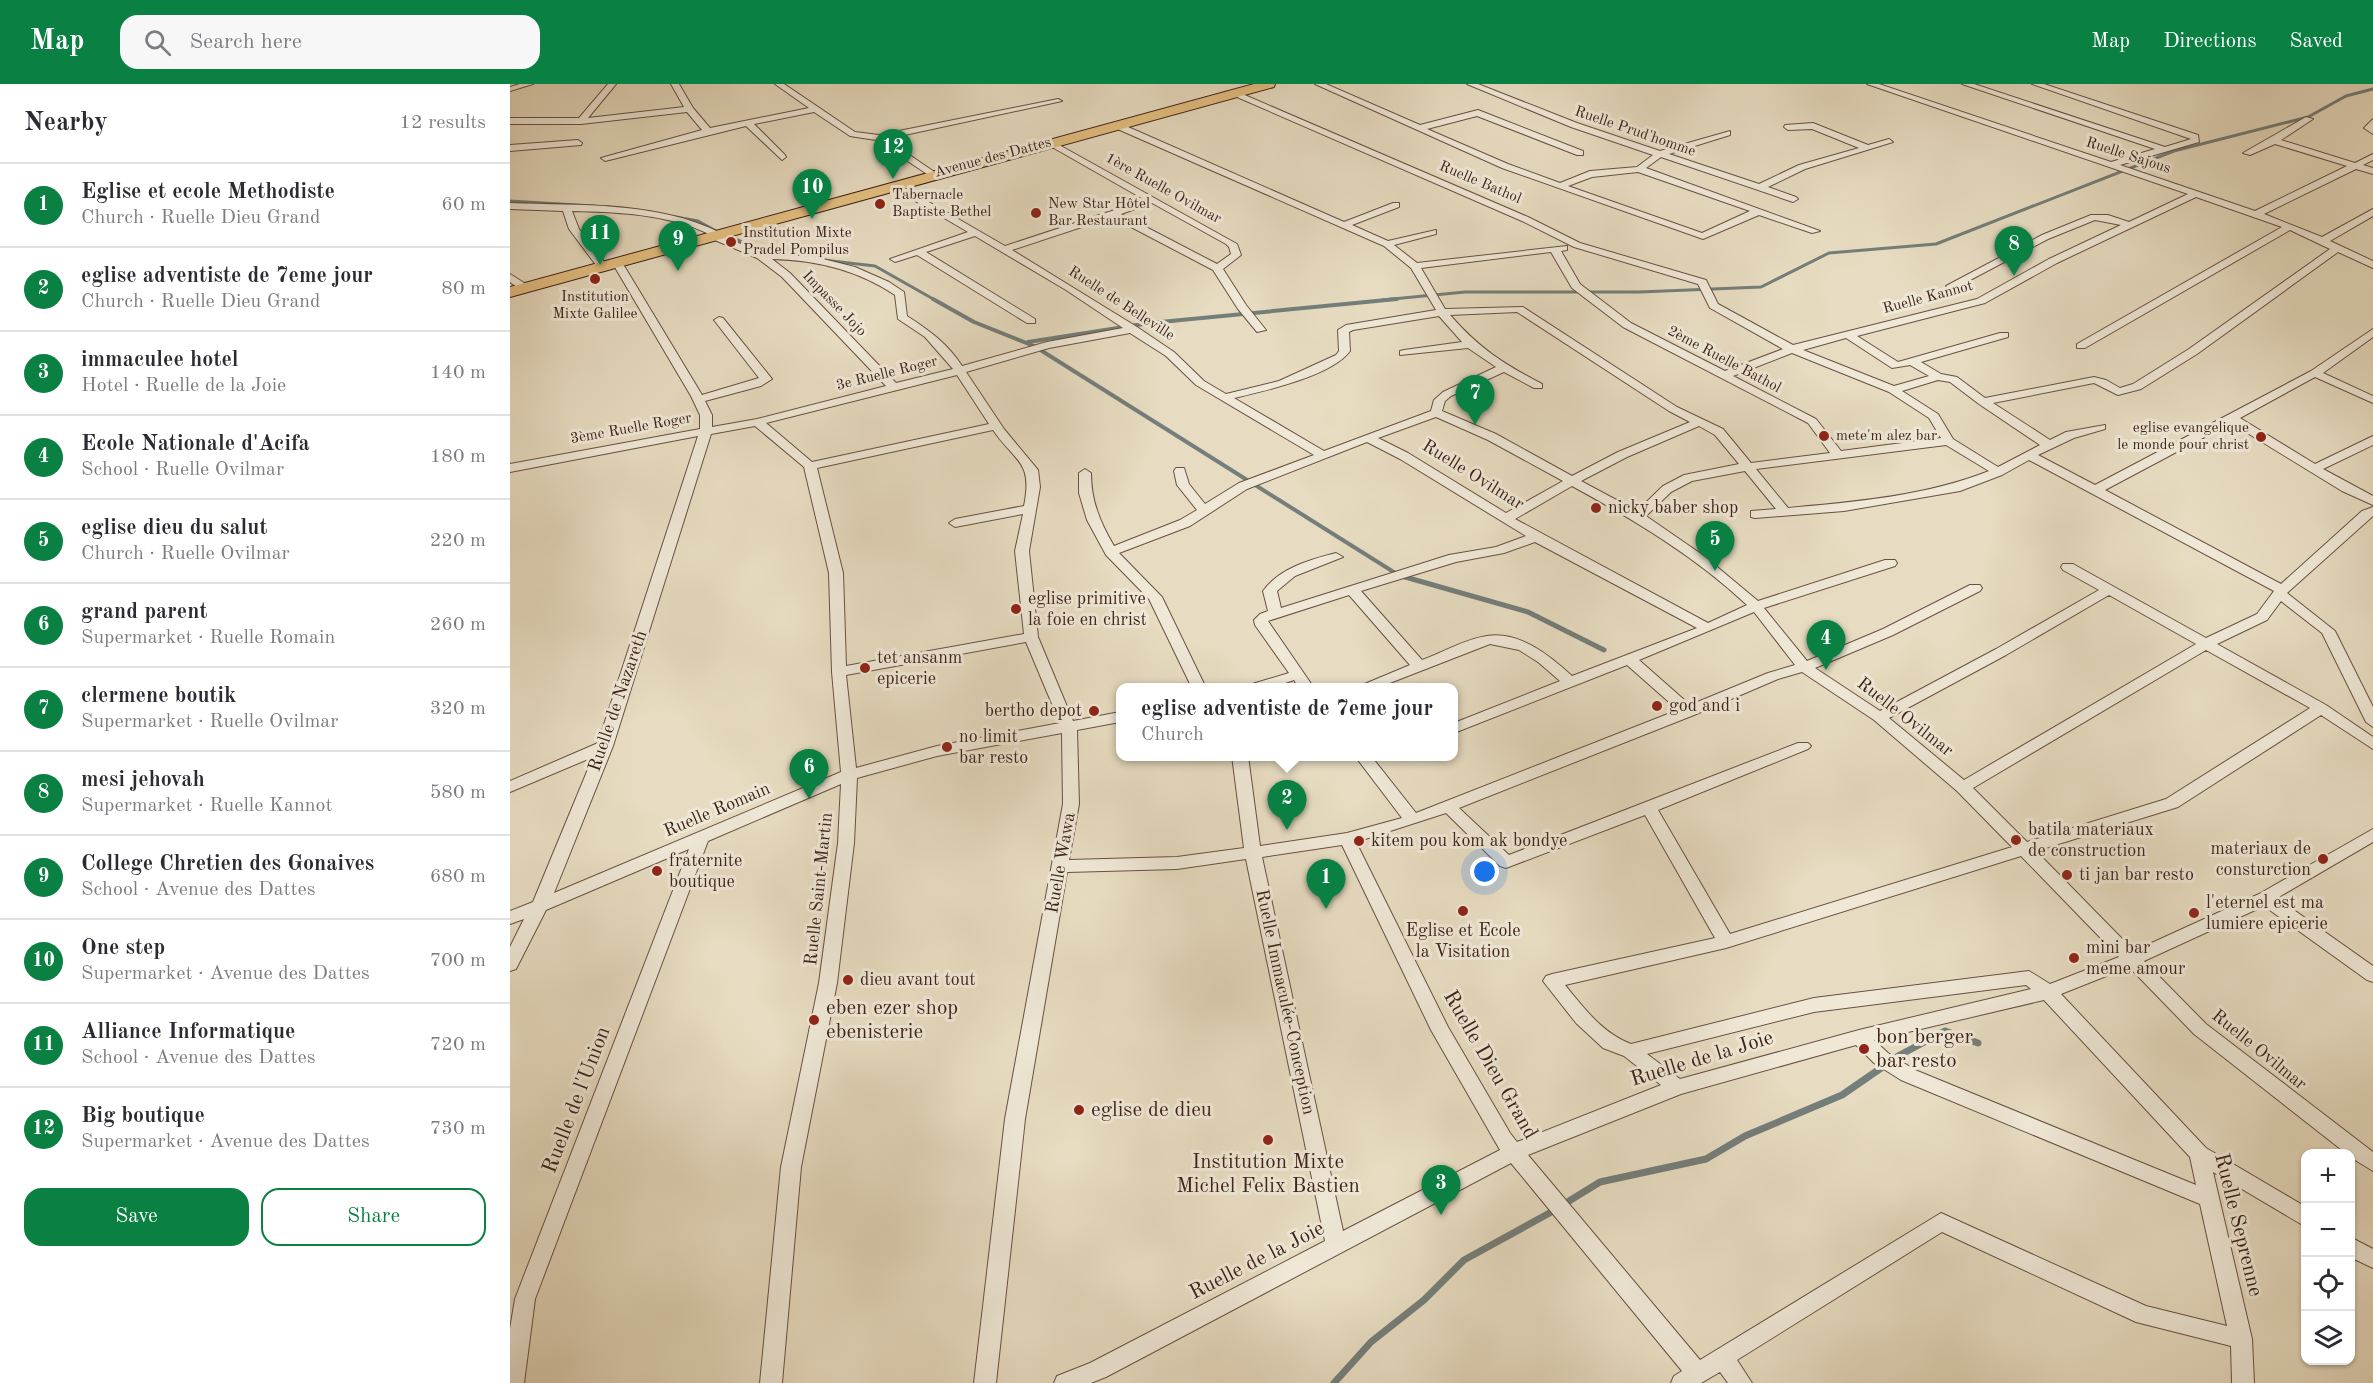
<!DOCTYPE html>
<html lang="en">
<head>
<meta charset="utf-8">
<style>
	:root { --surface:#fff; --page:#f7f7f7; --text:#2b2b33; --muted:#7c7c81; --line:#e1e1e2; --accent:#0b8043 }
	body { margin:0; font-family:"Old Standard TT",serif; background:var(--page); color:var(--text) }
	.controls { position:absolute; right:18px; bottom:18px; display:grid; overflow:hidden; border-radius:12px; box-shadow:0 2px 4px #0004 }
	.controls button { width:54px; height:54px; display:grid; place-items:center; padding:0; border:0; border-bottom:2px solid var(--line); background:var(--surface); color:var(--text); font:30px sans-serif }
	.you { position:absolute; left:975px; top:788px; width:21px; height:21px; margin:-15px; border:4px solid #fff; border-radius:50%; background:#1a73e8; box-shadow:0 0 0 9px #1a73e833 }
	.badge { display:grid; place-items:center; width:39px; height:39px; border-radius:50%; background:var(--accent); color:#fff; font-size:20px; font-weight:700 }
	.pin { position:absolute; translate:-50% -50px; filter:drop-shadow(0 2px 3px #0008) }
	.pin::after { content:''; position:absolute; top:32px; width:21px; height:18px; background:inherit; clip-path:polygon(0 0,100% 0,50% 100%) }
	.popup { position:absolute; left:606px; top:599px; width:342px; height:78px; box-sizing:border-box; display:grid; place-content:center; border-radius:12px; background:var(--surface); filter:drop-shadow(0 2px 4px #0005); font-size:20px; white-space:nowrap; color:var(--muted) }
	.popup b { font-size:22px; color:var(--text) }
	.popup::after { content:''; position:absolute; left:50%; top:100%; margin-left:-12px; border:12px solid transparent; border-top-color:var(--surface) }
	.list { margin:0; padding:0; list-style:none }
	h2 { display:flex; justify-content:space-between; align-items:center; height:78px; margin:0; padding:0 24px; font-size:26px }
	h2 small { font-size:20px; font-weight:400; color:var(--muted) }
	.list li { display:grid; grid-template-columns:39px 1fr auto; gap:18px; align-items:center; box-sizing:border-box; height:84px; padding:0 24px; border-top:2px solid var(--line) }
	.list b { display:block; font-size:22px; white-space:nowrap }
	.list p { margin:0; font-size:20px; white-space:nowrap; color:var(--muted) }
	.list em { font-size:20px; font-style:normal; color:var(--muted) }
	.actions { display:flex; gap:12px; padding:18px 24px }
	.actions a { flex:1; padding:14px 0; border:2px solid var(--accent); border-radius:18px; text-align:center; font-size:21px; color:var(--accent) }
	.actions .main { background:var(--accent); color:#fff }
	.icon { flex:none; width:33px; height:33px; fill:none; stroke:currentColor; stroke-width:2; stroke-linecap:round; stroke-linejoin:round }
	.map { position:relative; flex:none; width:1863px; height:1299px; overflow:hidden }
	header { display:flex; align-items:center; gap:36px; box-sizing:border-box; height:84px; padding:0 30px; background:var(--accent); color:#fff }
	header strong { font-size:28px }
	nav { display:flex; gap:33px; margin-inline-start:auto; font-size:21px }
	.search { width:420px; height:54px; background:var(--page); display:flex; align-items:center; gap:15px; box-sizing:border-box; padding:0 21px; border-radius:18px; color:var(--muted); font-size:22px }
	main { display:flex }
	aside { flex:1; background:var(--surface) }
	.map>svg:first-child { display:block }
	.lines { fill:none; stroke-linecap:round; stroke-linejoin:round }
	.stream-far3 { stroke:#747e7a; stroke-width:3 }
	.stream-far2 { stroke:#747e7a; stroke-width:4 }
	.stream-far1 { stroke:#747e7a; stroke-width:5 }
	.stream { stroke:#747e7a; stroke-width:7 }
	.minor-casing { stroke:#685143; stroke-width:2 }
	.primary-casing { stroke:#3d2319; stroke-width:2 }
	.minor { fill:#efe8d7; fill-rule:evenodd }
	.primary { fill:#e4be80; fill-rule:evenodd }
	.poi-dot { fill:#8f2418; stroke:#efe8d7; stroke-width:2 }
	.labels { text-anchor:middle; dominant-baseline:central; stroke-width:6; stroke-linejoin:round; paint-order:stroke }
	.far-street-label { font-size:15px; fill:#3d2319; stroke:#efe8d7 }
	.far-poi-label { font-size:15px; fill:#3d2319; stroke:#efe8d7; text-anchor:start }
	.street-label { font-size:18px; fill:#3d2319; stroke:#efe8d7 }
	.poi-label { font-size:18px; fill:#3d2319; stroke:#efe8d7; text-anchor:start }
	.near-poi-label { font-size:21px; fill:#3d2319; stroke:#efe8d7; text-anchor:start }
	.near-street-label { font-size:21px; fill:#3d2319; stroke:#efe8d7 }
</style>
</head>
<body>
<header>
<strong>Map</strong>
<div class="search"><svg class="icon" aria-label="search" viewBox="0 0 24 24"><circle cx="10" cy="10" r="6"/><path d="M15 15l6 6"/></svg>Search here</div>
<nav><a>Map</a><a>Directions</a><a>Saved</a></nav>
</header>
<main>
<aside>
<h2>Nearby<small>12 results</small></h2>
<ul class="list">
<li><span class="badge">1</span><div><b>Eglise et ecole Methodiste</b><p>Church · Ruelle Dieu Grand</p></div><em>60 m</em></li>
<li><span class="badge">2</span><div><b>eglise adventiste de 7eme jour</b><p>Church · Ruelle Dieu Grand</p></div><em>80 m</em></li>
<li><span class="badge">3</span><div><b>immaculee hotel</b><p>Hotel · Ruelle de la Joie</p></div><em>140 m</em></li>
<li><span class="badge">4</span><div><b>Ecole Nationale d'Acifa</b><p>School · Ruelle Ovilmar</p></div><em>180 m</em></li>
<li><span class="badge">5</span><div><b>eglise dieu du salut</b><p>Church · Ruelle Ovilmar</p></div><em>220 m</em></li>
<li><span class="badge">6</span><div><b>grand parent</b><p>Supermarket · Ruelle Romain</p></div><em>260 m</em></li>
<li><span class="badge">7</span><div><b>clermene boutik</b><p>Supermarket · Ruelle Ovilmar</p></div><em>320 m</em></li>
<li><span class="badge">8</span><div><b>mesi jehovah</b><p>Supermarket · Ruelle Kannot</p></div><em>580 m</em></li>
<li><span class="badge">9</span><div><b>College Chretien des Gonaives</b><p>School · Avenue des Dattes</p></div><em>680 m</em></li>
<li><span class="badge">10</span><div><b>One step</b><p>Supermarket · Avenue des Dattes</p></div><em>700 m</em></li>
<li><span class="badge">11</span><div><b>Alliance Informatique</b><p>School · Avenue des Dattes</p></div><em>720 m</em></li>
<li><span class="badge">12</span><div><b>Big boutique</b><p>Supermarket · Avenue des Dattes</p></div><em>730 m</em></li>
</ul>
<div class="actions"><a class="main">Save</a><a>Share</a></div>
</aside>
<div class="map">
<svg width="1863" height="1299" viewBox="0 0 1863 1299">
	<rect width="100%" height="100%" fill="#e7dcc1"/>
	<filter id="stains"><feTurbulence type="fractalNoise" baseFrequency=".00333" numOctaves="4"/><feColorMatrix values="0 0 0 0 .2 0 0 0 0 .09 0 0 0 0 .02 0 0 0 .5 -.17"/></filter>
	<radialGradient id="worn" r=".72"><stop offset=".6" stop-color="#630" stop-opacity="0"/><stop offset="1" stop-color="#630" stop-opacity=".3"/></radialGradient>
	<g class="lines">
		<g class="stream-far3">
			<polyline points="0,117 100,123"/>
			<polyline points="166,133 188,137 206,147"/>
			<polyline points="222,154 262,169 277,171"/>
			<polyline points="313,176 365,182 425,216"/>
			<polyline points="872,216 955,208 1130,208 1251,203 1319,169 1426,160 1664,67 1798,33 1836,12 1863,5"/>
		</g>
		<g class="stream-far2">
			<polyline points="423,215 464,238 524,262"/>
			<polyline points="518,258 640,239 887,215"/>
			<polyline points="532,267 890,492"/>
		</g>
		<polyline class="stream-far1" points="888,491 1018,528 1094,566"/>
		<g class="stream">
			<polyline points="1059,1117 1090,1098 1196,1075 1235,1052 1332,1011 1390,971 1435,947 1468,959"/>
			<polyline points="824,1299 861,1258 914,1216 954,1176 1045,1126"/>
		</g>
		<defs>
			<g id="minor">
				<polygon points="10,0 23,0 0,7 0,3"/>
				<polygon points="98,0 106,0 78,34 174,23 161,0 169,0 183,24 200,44 299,24 265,0 274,0 345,48 369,51 548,15 552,17 376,55 426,89 426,93 423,94 366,56 340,52 304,28 244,40 275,71 276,73 272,76 236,42 95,77 91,74 192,46 177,28 71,40 0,40 0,34 69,34"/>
				<path d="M805,0H816L910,41L968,26L1073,67V71H1067L967,32L917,45L998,80L1050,99L1080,87L1127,83L1143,71L1061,43L957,0H968L1067,39L1150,67L1220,47V51L1159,70L1249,100L1289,81L1349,64L1302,45L1278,46L1274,43L1275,41L1303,39L1358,61L1379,55L1383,58L1295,85L1258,103L1286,113L1288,115L1283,118L1151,73L1136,84L1310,147L1302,149L1249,131L1193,155L992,84ZM1128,88L1240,127L1192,149L1058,102L1082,93Z"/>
				<path d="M1357,0H1369L1601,78L1645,65L1452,0H1464L1655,63L1681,55L1522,0H1534L1688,51L1689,58L1610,81L1745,127L1837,82L1765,60L1740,71L1733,69L1796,33L1803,35L1771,56L1845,79L1863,70V76L1853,81L1863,84V90L1846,85L1754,130L1812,153L1863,125V132L1820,157L1863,177V184L1828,168L1687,270L1631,305L1608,311L1584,299L1483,319L1540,356L1556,348L1595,341V345L1564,354L1528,371L1585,401L1801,287L1863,245V253L1813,289L1863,312V319L1805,293L1730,334L1805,380L1863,352V361L1813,385L1863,412V421L1832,407L1721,339L1595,406L1771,500L1852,427L1863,423V432L1777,509L1825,547L1863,623V643L1856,638L1812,549L1771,517L1757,536L1707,560L1816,621L1863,653V665L1811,631L1668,723L1526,767L1624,867L1749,810L1863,745V758L1767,814L1863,882V898L1857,896L1754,822L1634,877L1696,940L1863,1068V1087L1840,1073V1070H1837L1684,950L1619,883L1551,910L1696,1064L1796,1123V1143L1703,1088L1742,1255L1744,1299H1722L1721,1262L1626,1238L1432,1148L1227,1276L1242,1299H1218L1210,1288L1191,1299H1161L1164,1292L1172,1287L1001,1079L596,1293L581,1299H544L547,1292L580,1279L815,1157L736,775L667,785L557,788L515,1035L486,1299H464L495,1035L553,720L552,649L427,672L347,694L344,759L327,899L291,1083L272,1299H250L271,1083L309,899L328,759L331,700L198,757L25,1215L14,1299H0V1245L5,1215L179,765L36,826L6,885L0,887V863L14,835L0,840V827L23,818L83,673L0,708V697L88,659L188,352L0,388V380L190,345V331L181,312L103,180L108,177L113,180L192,311L249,294L204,236L209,233L213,234L262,295L251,302L195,317L202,331V343L247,335L376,302L272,193L247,174L200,154L199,150C157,130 108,128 62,127L69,145L98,183L93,186L89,185L59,145L53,127L0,125V119C70,122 147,117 211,149L212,152L252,169L305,173L345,183L379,198L394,208L397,232C419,246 438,260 452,282L537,258L613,244L556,206L465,152L416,168L525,235V239H517L407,171L385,178L380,175L458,148L383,104L381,102L386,99L495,162L635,116L535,59L542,57L727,160L731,171L713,185L736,221L756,246L747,248L728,225L703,186L602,133L502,166L627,243L664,268L694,297L716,310L769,297L826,271L829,267L828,246L836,241L926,226L901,184L874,162L603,43V39H609L834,138L883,119H889V123L842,141L878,157L926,146V150L884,161L907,179L1057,162V166L1051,167L1070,200L1121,239L1215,287L1273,265L1200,224L1188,200L1064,163L1012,137L720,10L719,8L723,6L1018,133L1070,159L1196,196L1208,220L1283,261L1467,215L1539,175L1611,141L1585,136L1538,155L1445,204L1436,202L1532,151L1581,131H1598L1619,138L1678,110ZM1686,113L1772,143L1567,260V264H1575L1780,146L1820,165L1679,265L1623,300L1610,304L1596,296L1584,293L1475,314L1447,293L1431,290L1411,278L1498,253V249H1490L1388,278L1347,252L1475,219L1547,179ZM642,119L716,160L719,163L721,170L707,180L611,130ZM1041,168L1062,204L1113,243L1298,339L1320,369L1241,379L1213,345L1167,323L1013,223L935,225L911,184ZM262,175C306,176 348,186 385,211L388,235L415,253L443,285L386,299L280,189ZM1007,228L1159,327L1180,338L1108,368L1062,392L986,350L932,327L935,317L941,312L994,288L1024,304H1032V300C992,279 970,265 940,231ZM929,232L952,258L894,266L890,267V271L958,264L986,283L933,308L924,316L921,327L814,367L724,314C754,307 822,292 840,267L839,248L843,246ZM620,249L656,272L686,301L804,371L729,399L695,420L679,400L674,384H666L664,387L667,401L687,426L670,436L604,462C590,438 581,417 581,389L575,385L569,389V409L577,436L596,471L639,515L682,604H696L652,513L609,469L680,442L737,405L857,358L890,375L1016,452L986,463L939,471L771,524L767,507L785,492L833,473L826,469C799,476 770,484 753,507L758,527L750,530L744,536L745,541L779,589L739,601L737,604H761L784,596L789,604H804L758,537L839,511L900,581L845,604H867L980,560L1009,566L1028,578L1050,597L944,639V649L1117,581L1168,626L906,729L861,672H845L892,734L837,749L750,762L738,672H722L734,764L667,773L559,776L569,720L567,646L610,638V628L563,637L528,553L519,467L530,403L528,386L494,345L456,288L539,264ZM1336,254L1382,284L1400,281L1419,292L1384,302L1293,266ZM1282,269L1379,308L1419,334L1431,354L1331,367L1306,335L1223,292ZM447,291L479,340L302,378L256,339ZM1428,296L1440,298L1469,320L1530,361L1488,383L1443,355L1428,330L1392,307ZM926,333L978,356L1053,397L996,429L898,369L868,354ZM245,342L294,383L319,489L322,588L331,688L44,809L103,662L201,350ZM1189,342L1205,351L1229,380L1174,391L1153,402L1127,427L1071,397L1117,373ZM483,346C506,379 523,377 514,422L445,435L439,439L445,443L513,430L505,467L514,550L336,582L333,489L307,384ZM1436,361L1479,387C1416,412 1345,418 1278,424L1246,385ZM1519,376L1764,507L1747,530L1696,554L1563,480H1553L1551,483L1553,486L1589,506L1486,565L1370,627L1305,584L1383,551L1470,507L1472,504L1470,501H1460L1373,545L1297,577L1254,524L1385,482L1387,479L1385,476H1375L1248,517L1194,472L1136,432L1161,408L1182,397L1235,387L1266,425L1241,427V433L1245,434L1334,427L1450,407L1492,391ZM1062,402C1124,436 1185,472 1237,521L1198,539L1005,435ZM1025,458L1187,544L1062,592C1040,572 1010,547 977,552C955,555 932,569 912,576L851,507L946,478L994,469ZM1599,511L1686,560L1454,696L1379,634L1496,571ZM1244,528L1285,581L1258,589L1180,621L1129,576ZM516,558L550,639L427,662L346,684L336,591ZM1696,566L1800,624L1656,715L1517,758L1463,704ZM1292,588L1364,636L1447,707L1502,763L1220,850L1148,726L1298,665L1301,662L1298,659H1288L999,771L949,724L1184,631L1268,595ZM936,729L990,782L996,784L1135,731L1205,854L1042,890L1036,892L1033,897L1066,939L1093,964L1114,972L1151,1001L1007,1058L1000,1049L938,943L846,758ZM832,761L921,946L990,1066L833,1147L752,773ZM1511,772L1609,873L1540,900L1519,887L1304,914L1121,960C1092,949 1074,924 1055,901L1216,864ZM1516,901L1521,905L1349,946L1170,995L1137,970L1304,928ZM1534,916L1680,1073L1686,1101L1405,986L1378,969L1364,956ZM1346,961L1364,979L1391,996L1690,1120L1717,1242L1636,1222L1431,1129L1190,1276L1018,1071L1171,1010Z"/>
				<polygon points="1863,35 1863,50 1854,44"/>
				<polygon points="68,56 72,59 71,61 0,67 0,61"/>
				<polygon points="0,190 19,202 19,206 11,206 0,198"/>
				<polygon points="1840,1153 1863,1165 1863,1184 1840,1173"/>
			</g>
			<polygon id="primary" points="744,0 765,0 764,3 0,213 0,203"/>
		</defs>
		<use href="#minor" class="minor-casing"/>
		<use href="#primary" class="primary-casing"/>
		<use href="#minor" class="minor"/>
		<use href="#primary" class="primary"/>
	</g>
	<g class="poi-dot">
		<circle cx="370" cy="120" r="6"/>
		<circle cx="526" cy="129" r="6"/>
		<circle cx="221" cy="158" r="6"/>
		<circle cx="85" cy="195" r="6"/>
		<circle cx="1314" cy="352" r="6"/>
		<circle cx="1751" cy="353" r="6"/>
		<circle cx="1086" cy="424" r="6"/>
		<circle cx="506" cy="525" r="6"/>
		<circle cx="355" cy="584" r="6"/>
		<circle cx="1147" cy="622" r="6"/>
		<circle cx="584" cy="627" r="6"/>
		<circle cx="437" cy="663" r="6"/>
		<circle cx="1506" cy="756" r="6"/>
		<circle cx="849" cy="757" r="6"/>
		<circle cx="1813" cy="775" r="6"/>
		<circle cx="147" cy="787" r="6"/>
		<circle cx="1557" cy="791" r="6"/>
		<circle cx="953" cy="827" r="6"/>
		<circle cx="1684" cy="829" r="6"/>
		<circle cx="1564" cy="874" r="6"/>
		<circle cx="338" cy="896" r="6"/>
		<circle cx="304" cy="936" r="6"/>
		<circle cx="1354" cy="965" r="6"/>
		<circle cx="569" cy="1026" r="6"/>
		<circle cx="758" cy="1056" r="6"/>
	</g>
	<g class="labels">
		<g class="far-street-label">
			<text transform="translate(1125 48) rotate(19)">Ruelle Prud'homme</text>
			<text transform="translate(1618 72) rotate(18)">Ruelle Sajous</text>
			<text transform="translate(483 74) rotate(-15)">Avenue des Dattes</text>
			<text transform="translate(970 99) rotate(23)">Ruelle Bathol</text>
			<text transform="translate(653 105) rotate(29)">1ère Ruelle Ovilmar</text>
			<text transform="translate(1418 214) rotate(-15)">Ruelle Kannot</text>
			<text transform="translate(324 220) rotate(46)">Impasse Jojo</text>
			<text transform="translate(611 220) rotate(33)">Ruelle de Belleville</text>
			<text transform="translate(1214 276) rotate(28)">2ème Ruelle Bathol</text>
			<text transform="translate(377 290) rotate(-14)">3e Ruelle Roger</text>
			<text transform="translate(121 345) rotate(-10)">3ème Ruelle Roger</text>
		</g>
		<g class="far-poi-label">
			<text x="382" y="111">Tabernacle<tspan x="382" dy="17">Baptiste Bethel</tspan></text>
			<text x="538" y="120">New Star Hôtel<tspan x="538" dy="17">Bar Restaurant</tspan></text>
			<text x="233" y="149">Institution Mixte<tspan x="233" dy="17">Pradel Pompilus</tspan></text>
			<text x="85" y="213" text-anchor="middle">Institution<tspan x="85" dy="17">Mixte Galilee</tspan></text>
			<text x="1739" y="344" text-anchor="end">eglise evangelique<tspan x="1739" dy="17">le monde pour christ</tspan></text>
			<text x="1326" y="352">mete'm alez bar</text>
		</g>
		<g class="street-label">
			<text transform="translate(963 391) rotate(32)">Ruelle Ovilmar</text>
			<text transform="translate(108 617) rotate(-71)">Ruelle de Nazareth</text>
			<text transform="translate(1395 633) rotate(38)">Ruelle Ovilmar</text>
			<text transform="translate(207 726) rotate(-23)">Ruelle Romain</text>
			<text transform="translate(551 779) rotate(-80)">Ruelle Wawa</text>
			<text transform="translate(309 805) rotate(-84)">Ruelle Saint-Martin</text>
			<text transform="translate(775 918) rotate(78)">Ruelle Immaculée-Conception</text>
			<text transform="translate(1749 966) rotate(39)">Ruelle Ovilmar</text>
		</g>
		<g class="poi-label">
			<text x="1098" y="424">nicky baber shop</text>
			<text x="518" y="515">eglise primitive<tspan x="518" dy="21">la foie en christ</tspan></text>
			<text x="367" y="574">tet ansanm<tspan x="367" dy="21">epicerie</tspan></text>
			<text x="1159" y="622">god and i</text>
			<text x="572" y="627" text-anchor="end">bertho depot</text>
			<text x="449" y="653">no limit<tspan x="449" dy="21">bar resto</tspan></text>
			<text x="1518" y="746">batila materiaux<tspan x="1518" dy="21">de construction</tspan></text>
			<text x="861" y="757">kitem pou kom ak bondye</text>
			<text x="1801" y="765" text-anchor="end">materiaux de<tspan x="1801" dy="21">consturction</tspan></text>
			<text x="159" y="777">fraternite<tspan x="159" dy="21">boutique</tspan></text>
			<text x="1569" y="791">ti jan bar resto</text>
			<text x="1696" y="819">l'eternel est ma<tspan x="1696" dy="21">lumiere epicerie</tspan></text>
			<text x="953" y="847" text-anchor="middle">Eglise et Ecole<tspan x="953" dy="21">la Visitation</tspan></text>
			<text x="1576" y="864">mini bar<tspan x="1576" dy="21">meme amour</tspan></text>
			<text x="350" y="896">dieu avant tout</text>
		</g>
		<g class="near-poi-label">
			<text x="316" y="924">eben ezer shop<tspan x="316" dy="24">ebenisterie</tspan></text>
			<text x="1366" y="953">bon berger<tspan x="1366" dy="24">bar resto</tspan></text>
			<text x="581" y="1026">eglise de dieu</text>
			<text x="758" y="1078" text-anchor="middle">Institution Mixte<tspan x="758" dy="24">Michel Felix Bastien</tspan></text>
		</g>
		<g class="near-street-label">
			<text transform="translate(1192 975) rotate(-17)">Ruelle de la Joie</text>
			<text transform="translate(980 981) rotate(60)">Ruelle Dieu Grand</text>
			<text transform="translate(67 1016) rotate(-69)">Ruelle de l'Union</text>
			<text transform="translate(1728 1141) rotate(76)">Ruelle Seprenne</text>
			<text transform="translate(747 1177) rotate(-27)">Ruelle de la Joie</text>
		</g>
	</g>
	<rect width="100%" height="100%" filter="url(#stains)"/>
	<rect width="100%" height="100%" fill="url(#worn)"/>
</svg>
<div class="controls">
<button>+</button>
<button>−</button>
<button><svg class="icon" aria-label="locate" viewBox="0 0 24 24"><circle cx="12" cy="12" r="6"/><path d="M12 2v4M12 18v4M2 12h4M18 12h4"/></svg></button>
<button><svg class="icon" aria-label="layers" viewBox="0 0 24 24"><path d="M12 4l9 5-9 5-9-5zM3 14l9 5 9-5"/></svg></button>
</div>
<div class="you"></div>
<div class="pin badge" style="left:816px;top:825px">1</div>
<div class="pin badge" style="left:777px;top:746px">2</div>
<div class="popup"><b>eglise adventiste de 7eme jour</b>Church</div>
<div class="pin badge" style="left:931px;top:1131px">3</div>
<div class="pin badge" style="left:1316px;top:586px">4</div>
<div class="pin badge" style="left:1205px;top:487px">5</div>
<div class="pin badge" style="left:299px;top:715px">6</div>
<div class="pin badge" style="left:965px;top:341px">7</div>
<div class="pin badge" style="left:1504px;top:192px">8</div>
<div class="pin badge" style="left:168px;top:187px">9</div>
<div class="pin badge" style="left:302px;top:135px">10</div>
<div class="pin badge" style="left:90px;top:181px">11</div>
<div class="pin badge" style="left:383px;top:95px">12</div>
</div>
</main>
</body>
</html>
